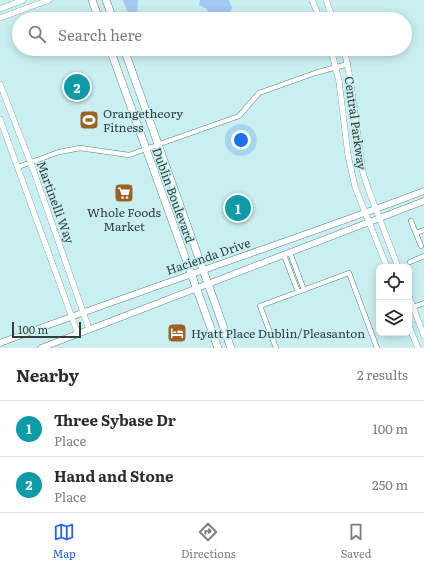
<!DOCTYPE html>
<html lang="en">
<head>
<meta charset="utf-8">
<style>
	:root { --surface:#fff; --page:#f7f7f7; --text:#2b2b33; --muted:#7c7c81; --line:#e1e1e2; --accent:#2563eb }
	body { margin:0; font-family:Literata,serif; background:var(--page); color:var(--text) }
	.controls { position:absolute; right:12px; bottom:12px; display:grid; overflow:hidden; border-radius:8px; box-shadow:0 2px 10px #0003 }
	.controls button { width:36px; height:36px; display:grid; place-items:center; padding:0; border:0; border-bottom:1px solid var(--line); background:var(--surface); color:var(--text); font:20px sans-serif }
	.scale { position:absolute; left:12px; bottom:10px; width:69px; box-sizing:border-box; padding-left:4px; border:2px solid #2f3e3e; border-top:0; font-size:11px; line-height:14px; white-space:nowrap; color:#2f3e3e; -webkit-text-stroke:3px #caeff0; paint-order:stroke }
	.you { position:absolute; left:241px; top:140px; width:14px; height:14px; margin:-10px; border:3px solid #fff; border-radius:50%; background:#1a73e8; box-shadow:0 0 0 6px #1a73e833 }
	.badge { display:grid; place-items:center; width:26px; height:26px; border-radius:50%; background:var(--accent); color:#fff; font-size:13px; font-weight:700 }
	.pin { position:absolute; translate:-50% -50%; border:2px solid #fff; box-shadow:0 1px 4px #0006 }
	.list { margin:0; padding:0; list-style:none }
	h2 { display:flex; justify-content:space-between; align-items:center; height:52px; margin:0; padding:0 16px; font-size:17px }
	h2 small { font-size:13px; font-weight:400; color:var(--muted) }
	.list li { display:grid; grid-template-columns:26px 1fr auto; gap:12px; align-items:center; box-sizing:border-box; height:56px; padding:0 16px; border-top:1px solid var(--line) }
	.list b { display:block; font-size:15px; white-space:nowrap }
	.list p { margin:0; font-size:13px; white-space:nowrap; color:var(--muted) }
	.list em { font-size:13px; font-style:normal; color:var(--muted) }
	.icon { flex:none; width:22px; height:22px; fill:none; stroke:currentColor; stroke-width:2; stroke-linecap:round; stroke-linejoin:round }
	.map { position:relative; flex:none; width:424px; height:348px; overflow:hidden }
	.search { position:absolute; background:var(--surface); box-shadow:0 2px 10px #0003; left:12px; right:12px; top:12px; height:44px; display:flex; align-items:center; gap:10px; box-sizing:border-box; padding:0 14px; border-radius:22px; color:var(--muted); font-size:15px }
	.sheet { height:164px; background:var(--surface) }
	nav { display:flex; justify-content:space-around; align-items:center; box-sizing:border-box; height:56px; border-top:1px solid var(--line); background:var(--surface); font-size:11px; color:var(--muted) }
	nav a { display:grid; justify-items:center; gap:2px }
	nav .on { color:var(--accent) }
	.map>svg:first-child { display:block }
	.water { fill:#a5c9f3 }
	.lines { fill:none; stroke-linecap:round; stroke-linejoin:round }
	.minor-casing { stroke:#5e8181; stroke-width:5.5 }
	.tertiary-casing { stroke:#5e8181; stroke-width:6 }
	.secondary-casing { stroke:#5e8181; stroke-width:7 }
	.primary-casing { stroke:#5e8181; stroke-width:8 }
	.minor { stroke:#fff; stroke-width:4.5 }
	.tertiary { stroke:#fff; stroke-width:5.5 }
	.secondary { stroke:#fff; stroke-width:6 }
	.primary { stroke:#fff; stroke-width:7 }
	.labels { text-anchor:middle; dominant-baseline:central; stroke-width:3; stroke-linejoin:round; paint-order:stroke }
	.poi-label { font-size:12px; fill:#2f3e3e; stroke:#caeff0; text-anchor:start }
	.street-label { font-size:12px; fill:#2f3e3e; stroke:#caeff0 }
</style>
</head>
<body>
<div class="map">
<svg width="424" height="348" viewBox="0 0 424 348">
	<rect width="100%" height="100%" fill="#caeff0"/>
	<g class="water">
		<polygon points="123,0 138,0 137,19 130,19"/>
		<polygon points="200,0 229,0 232,8 230,12 231,19 210,19 207,9 199,5"/>
	</g>
	<g class="lines">
		<defs>
			<g id="minor">
				<polyline points="18,167 59,152 80,148 129,155 239,116 259,93 315,73 348,64"/>
				<polyline points="411,221 421,246"/>
				<polyline points="416,233 424,230"/>
				<polyline points="290,253 304,290"/>
				<polyline points="284,255 298,292"/>
				<polyline points="410,262 424,256"/>
				<polyline points="413,307 424,303"/>
				<polyline points="276,348 260,306 349,273 377,348"/>
			</g>
			<g id="tertiary">
				<polyline points="312,0 320,19"/>
				<polyline points="326,0 333,19"/>
				<polyline points="0,9 23,0"/>
				<polyline points="0,18 49,0"/>
				<polyline points="331,49 339,81 348,155 355,187 387,267"/>
				<polyline points="344,49 350,78 363,173 369,191 398,267"/>
				<polyline points="0,84 33,169 89,329"/>
				<polyline points="0,119 78,334"/>
				<polyline points="409,296 424,336"/>
				<polyline points="409,326 418,348"/>
			</g>
			<g id="secondary">
				<path d="M0,343C141,290 283,244 424,191"/>
				<polyline points="41,348 424,201"/>
			</g>
			<g id="primary">
				<polyline points="92,0 99,19"/>
				<polyline points="106,0 113,19"/>
				<polyline points="110,49 218,348"/>
				<polyline points="124,49 231,348"/>
			</g>
		</defs>
		<use href="#minor" class="minor-casing"/>
		<use href="#tertiary" class="tertiary-casing"/>
		<use href="#secondary" class="secondary-casing"/>
		<use href="#primary" class="primary-casing"/>
		<use href="#minor" class="minor"/>
		<use href="#tertiary" class="tertiary"/>
		<use href="#secondary" class="secondary"/>
		<use href="#primary" class="primary"/>
	</g>
	<defs>
		<symbol id="stadium-square" viewBox="-11 -11 22 22"><rect x="-9" y="-9" width="18" height="18" rx="4" fill="#9e6124" stroke="#caeff0"/><path d="M0-5a6.5 5 0 1 0 0 10a6.5 5 0 1 0 0-10ZM-3.5-1.8h7v3.6h-7Z" fill="#fff"/></symbol>
		<symbol id="supermarket-square" viewBox="-11 -11 22 22"><rect x="-9" y="-9" width="18" height="18" rx="4" fill="#9e6124" stroke="#caeff0"/><path d="M-6-5.5h2.5l.6 2H6L4.5 2H-2.5L-4.4-4H-6ZM-1.5 3.2a1.3 1.3 0 1 0 .1 0ZM3 3.2a1.3 1.3 0 1 0 .1 0Z" fill="#fff"/></symbol>
		<symbol id="hotel-square" viewBox="-11 -11 22 22"><rect x="-9" y="-9" width="18" height="18" rx="4" fill="#9e6124" stroke="#caeff0"/><path d="M-6-4.5h1.5V1H6V5H4.5V3h-9V5H-6ZM-4 0a1.8 1.8 0 1 1 3.6 0ZM.5 0V-2.5h3Q6-2.5 6 0Z" fill="#fff"/></symbol>
	</defs>
	<g fill-rule="evenodd">
		<use href="#stadium-square" x="78" y="109" width="22" height="22"/>
		<use href="#supermarket-square" x="113" y="182" width="22" height="22"/>
		<use href="#hotel-square" x="166" y="322" width="22" height="22"/>
	</g>
	<g class="labels">
		<g class="poi-label">
			<text x="103" y="113">Orangetheory<tspan x="103" dy="14">Fitness</tspan></text>
			<text x="124" y="212" text-anchor="middle">Whole Foods<tspan x="124" dy="14">Market</tspan></text>
			<text x="191" y="333">Hyatt Place Dublin/Pleasanton</text>
		</g>
		<g class="street-label">
			<text transform="translate(356 123) rotate(82)">Central Parkway</text>
			<text transform="translate(174 195) rotate(70)">Dublin Boulevard</text>
			<text transform="translate(56 202) rotate(70)">Martinelli Way</text>
			<text transform="translate(208 256) rotate(-19)">Hacienda Drive</text>
		</g>
	</g>
</svg>
<div class="controls">
<button><svg class="icon" aria-label="locate" viewBox="0 0 24 24"><circle cx="12" cy="12" r="6"/><path d="M12 2v4M12 18v4M2 12h4M18 12h4"/></svg></button>
<button><svg class="icon" aria-label="layers" viewBox="0 0 24 24"><path d="M12 4l9 5-9 5-9-5zM3 14l9 5 9-5"/></svg></button>
</div>
<div class="scale">100 m</div>
<div class="you"></div>
<div class="pin badge" style="left:238px;top:208px;background:#0f9aa8">1</div>
<div class="pin badge" style="left:77px;top:87px;background:#0f9aa8">2</div>
<div class="search"><svg class="icon" aria-label="search" viewBox="0 0 24 24"><circle cx="10" cy="10" r="6"/><path d="M15 15l6 6"/></svg>Search here</div>
</div>
<section class="sheet">
<h2>Nearby<small>2 results</small></h2>
<ul class="list">
<li><span class="badge" style="background:#0f9aa8">1</span><div><b>Three Sybase Dr</b><p>Place</p></div><em>100 m</em></li>
<li><span class="badge" style="background:#0f9aa8">2</span><div><b>Hand and Stone</b><p>Place</p></div><em>250 m</em></li>
</ul>
</section>
<nav>
<a class="on"><svg class="icon" aria-label="map" viewBox="0 0 24 24"><path d="M3 6l6-2 6 2 6-2v14l-6 2-6-2-6 2zM9 4v14M15 6v14"/></svg>Map</a>
<a><svg class="icon" aria-label="directions" viewBox="0 0 24 24"><path d="M12 3l9 9-9 9-9-9zM9 14v-3h6M13 9l2 2-2 2"/></svg>Directions</a>
<a><svg class="icon" aria-label="saved" viewBox="0 0 24 24"><path d="M7 4h10v16l-5-4-5 4z"/></svg>Saved</a>
</nav>
</body>
</html>
